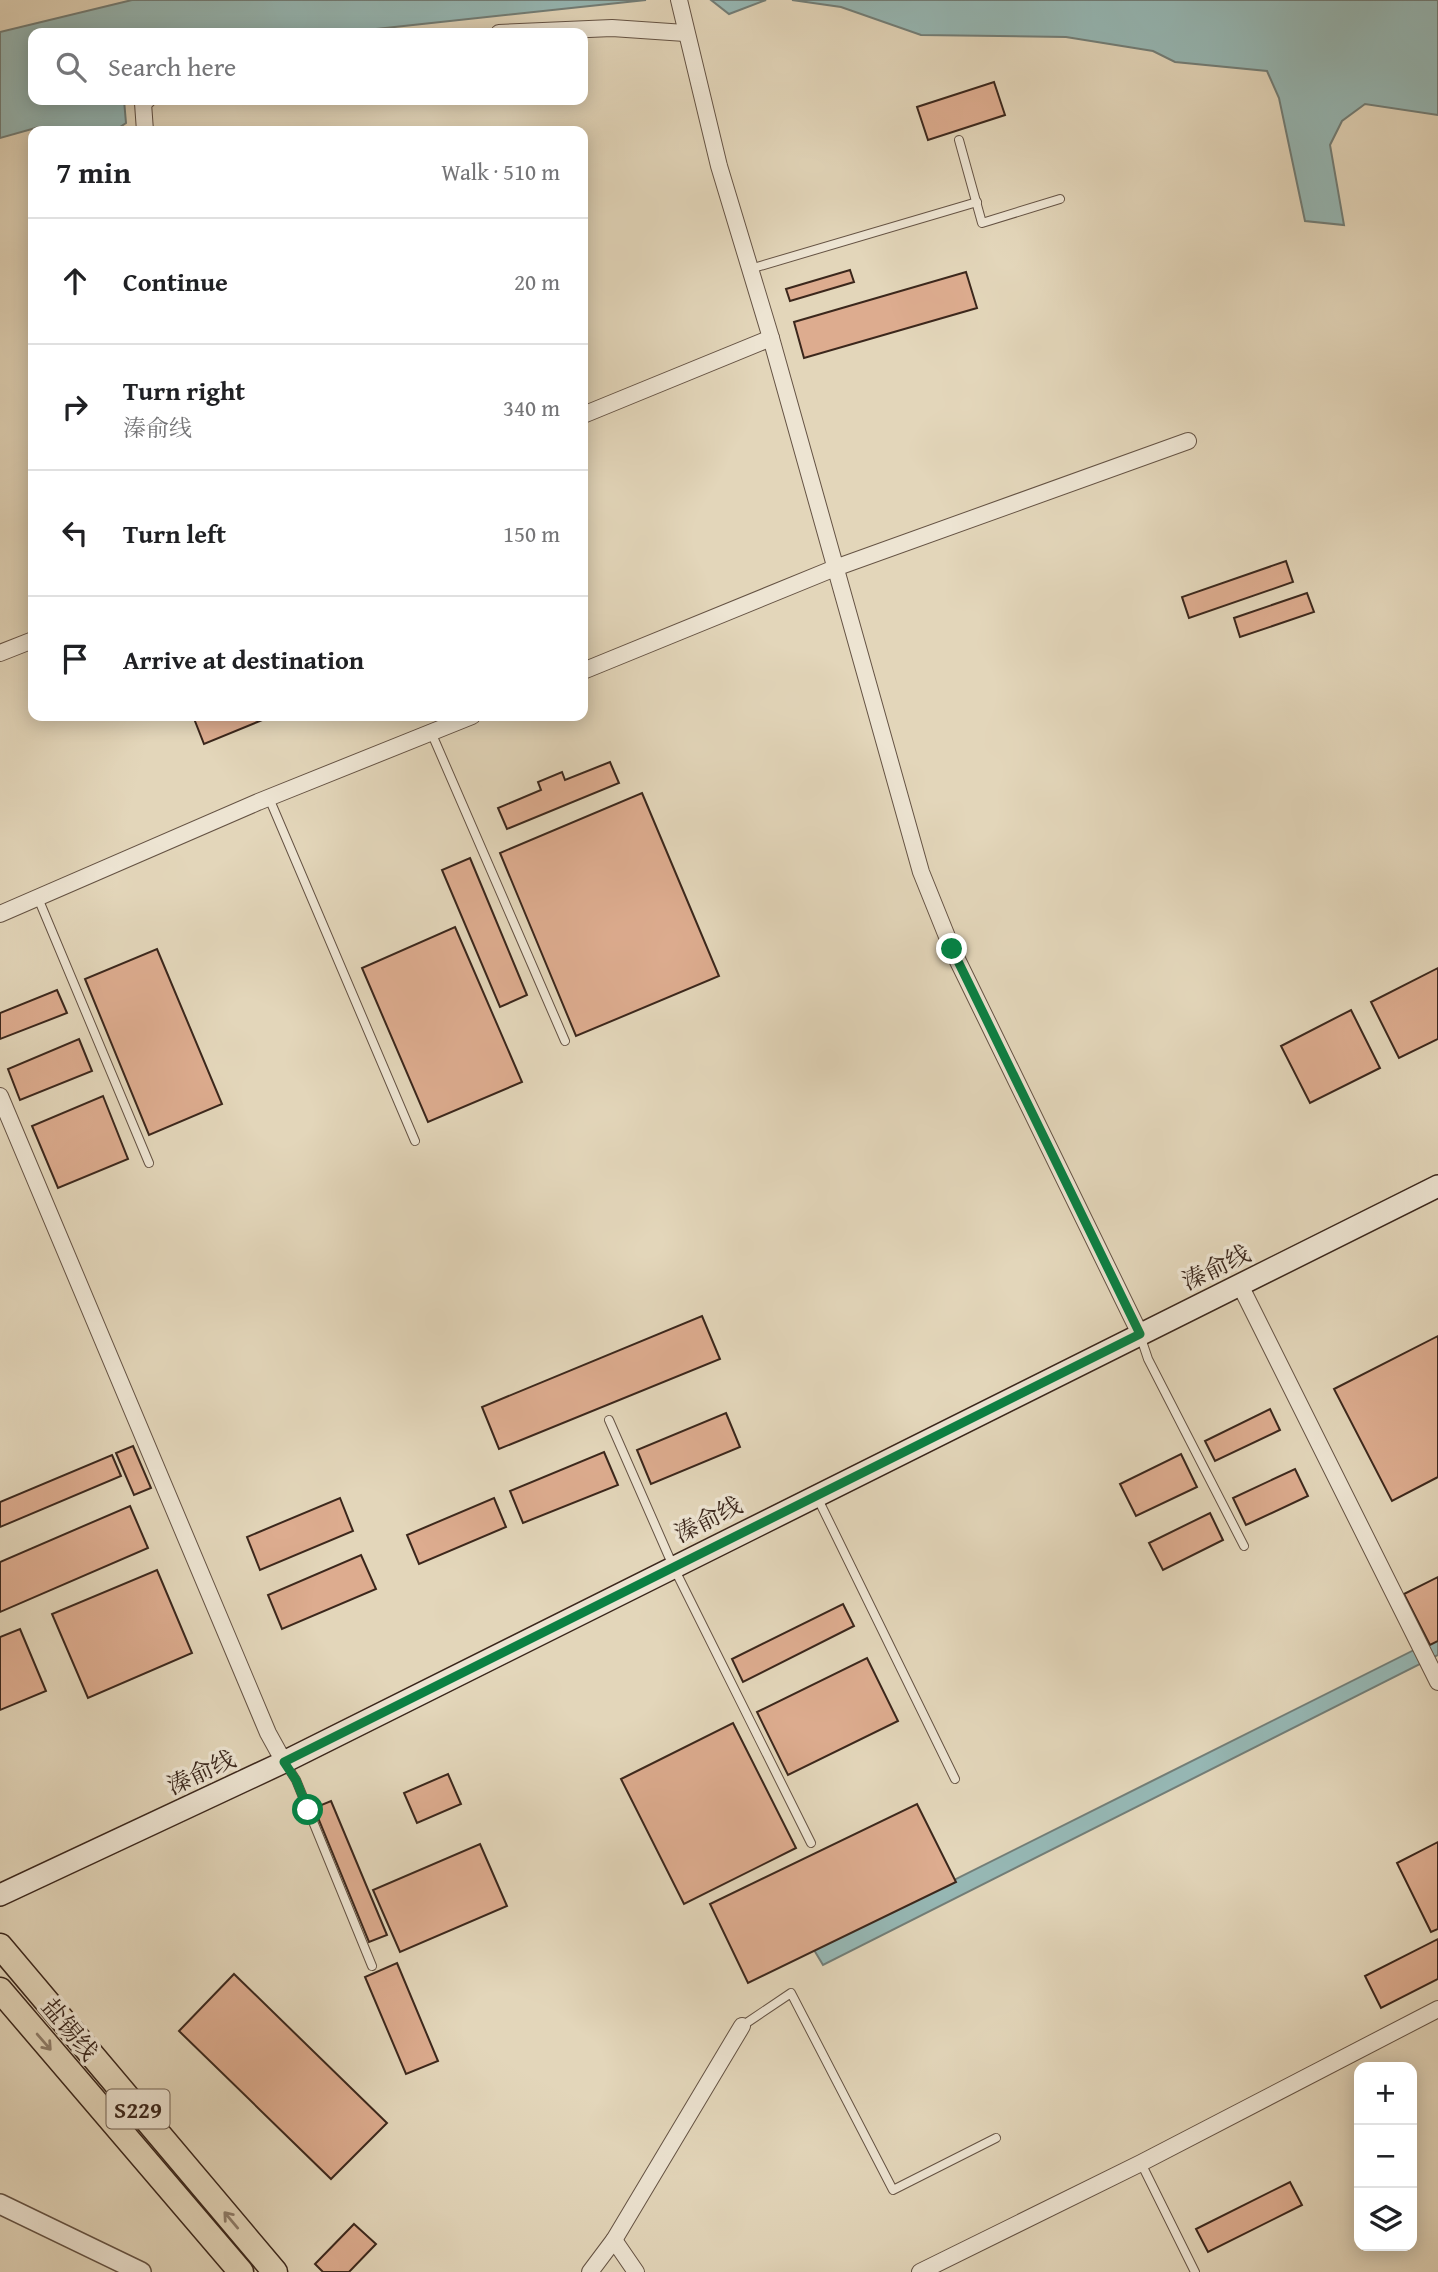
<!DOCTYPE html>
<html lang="en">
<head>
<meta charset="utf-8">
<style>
	:root { --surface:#fff; --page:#f6f6f6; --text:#202124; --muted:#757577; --line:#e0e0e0 }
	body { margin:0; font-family:"Gentium Book Plus","Noto Serif SC",serif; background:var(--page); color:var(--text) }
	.controls { position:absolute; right:21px; bottom:21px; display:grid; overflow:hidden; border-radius:14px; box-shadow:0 4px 18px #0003 }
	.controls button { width:63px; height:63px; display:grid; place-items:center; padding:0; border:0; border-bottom:2px solid var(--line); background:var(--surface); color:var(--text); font:35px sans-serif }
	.stop { position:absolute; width:21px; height:21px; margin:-16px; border:5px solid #0b8043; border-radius:50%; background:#fff }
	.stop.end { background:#0b8043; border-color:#fff; box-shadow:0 2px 7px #0008 }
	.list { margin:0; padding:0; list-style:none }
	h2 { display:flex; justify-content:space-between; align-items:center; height:91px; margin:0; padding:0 28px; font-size:30px }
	h2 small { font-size:23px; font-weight:400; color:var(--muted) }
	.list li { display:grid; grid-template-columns:46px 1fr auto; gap:21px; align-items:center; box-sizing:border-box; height:126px; padding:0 28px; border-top:2px solid var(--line) }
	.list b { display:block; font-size:26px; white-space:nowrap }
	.list p { margin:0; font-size:23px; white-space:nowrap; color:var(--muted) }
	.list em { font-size:23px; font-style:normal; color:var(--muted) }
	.icon { flex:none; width:38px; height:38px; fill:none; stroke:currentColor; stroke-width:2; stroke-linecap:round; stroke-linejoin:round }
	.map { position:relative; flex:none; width:1438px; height:2272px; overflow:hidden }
	.search { position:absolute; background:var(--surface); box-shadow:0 4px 18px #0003; left:28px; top:28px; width:560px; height:77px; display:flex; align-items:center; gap:18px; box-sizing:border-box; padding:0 24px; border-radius:14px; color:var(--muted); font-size:26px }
	.panel { position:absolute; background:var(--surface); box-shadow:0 4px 18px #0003; left:28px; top:126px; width:560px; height:595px; border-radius:14px }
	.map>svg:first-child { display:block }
	.water { fill:#96b8b5; stroke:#727e78; stroke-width:2 }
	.building { fill:#ddac8f; stroke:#3b271c; stroke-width:2 }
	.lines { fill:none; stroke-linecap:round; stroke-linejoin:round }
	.service-casing { stroke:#655344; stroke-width:10 }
	.minor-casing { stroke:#655344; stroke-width:18 }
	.tertiary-casing { stroke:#655344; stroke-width:22 }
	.secondary-casing { stroke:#3b271c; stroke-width:24 }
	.primary-casing { stroke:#3b271c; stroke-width:27 }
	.service { stroke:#ede4d2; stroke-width:8 }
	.minor { stroke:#ede4d2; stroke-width:16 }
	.tertiary { stroke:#ede4d2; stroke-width:19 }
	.secondary { stroke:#ede4d2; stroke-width:21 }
	.primary { stroke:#e3d6ba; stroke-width:24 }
	.oneway { stroke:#8f7e6b }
	.route { stroke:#0b8043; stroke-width:9 }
	.labels { text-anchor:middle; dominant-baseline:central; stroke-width:7; stroke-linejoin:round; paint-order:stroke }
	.shield { fill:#ede4d2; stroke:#706053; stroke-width:2 }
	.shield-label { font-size:23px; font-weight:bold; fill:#3b271c }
	.street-label { font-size:24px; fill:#3b271c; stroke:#ede4d2 }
</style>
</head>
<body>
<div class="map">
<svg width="1438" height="2272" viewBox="0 0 1438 2272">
	<rect width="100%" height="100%" fill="#e3d6ba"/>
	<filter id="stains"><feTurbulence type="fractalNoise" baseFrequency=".00286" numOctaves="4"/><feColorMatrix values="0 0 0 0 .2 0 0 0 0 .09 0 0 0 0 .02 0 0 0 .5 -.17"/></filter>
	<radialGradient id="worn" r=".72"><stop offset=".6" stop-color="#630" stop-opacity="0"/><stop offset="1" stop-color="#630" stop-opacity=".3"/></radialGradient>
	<g class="water">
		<polygon points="132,0 646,0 339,33 33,33 33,100 124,100 126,123 120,127 39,127 0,138 0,32"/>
		<polygon points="711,0 766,0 729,14"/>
		<polygon points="792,0 1438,0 1438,115 1365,104 1342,121 1330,145 1344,225 1305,221 1279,98 1267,71 1175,62 1153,51 1066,37 921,35 841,7"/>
		<polygon points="1438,1638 1438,1655 823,1965 814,1950"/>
	</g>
	<g class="building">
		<polygon points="994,82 1005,115 928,140 917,107"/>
		<polygon points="850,270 854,282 790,301 786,289"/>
		<polygon points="966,272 977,308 804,358 794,322"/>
		<polygon points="1286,561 1293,582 1189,618 1182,597"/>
		<polygon points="1307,593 1314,612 1240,637 1234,618"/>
		<polygon points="193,716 272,716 204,744"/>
		<polygon points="610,762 619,783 507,829 498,808 541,790 538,782 562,772 565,780"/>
		<polygon points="642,793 719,976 576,1036 500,853"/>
		<polygon points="470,858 527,995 500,1007 442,870"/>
		<polygon points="455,927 522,1082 428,1122 362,968"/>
		<polygon points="157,949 222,1104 149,1135 85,979"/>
		<polygon points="1438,968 1438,1039 1399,1058 1371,1002"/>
		<polygon points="57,990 67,1013 0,1039 0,1013"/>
		<polygon points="1351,1010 1380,1068 1310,1103 1281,1046"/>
		<polygon points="79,1039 92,1071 20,1100 8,1069"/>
		<polygon points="103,1096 128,1159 58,1188 32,1126"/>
		<polygon points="702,1316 720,1359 499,1449 482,1407"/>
		<polygon points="1438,1336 1438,1477 1392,1501 1334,1389"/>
		<polygon points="1270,1409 1280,1430 1215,1461 1205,1441"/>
		<polygon points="726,1413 740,1447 651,1484 637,1450"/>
		<polygon points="133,1446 151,1488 134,1495 116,1453"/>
		<polygon points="604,1452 618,1485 523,1523 510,1491"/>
		<polygon points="1181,1454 1197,1487 1136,1516 1120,1484"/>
		<polygon points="112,1455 121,1476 0,1527 0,1502"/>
		<polygon points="1295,1469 1308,1496 1246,1525 1233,1498"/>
		<polygon points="340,1498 353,1531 260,1570 247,1537"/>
		<polygon points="494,1498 506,1527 419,1564 407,1535"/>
		<polygon points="130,1506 148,1548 0,1612 0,1562"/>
		<polygon points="1210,1513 1223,1540 1163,1570 1149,1543"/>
		<polygon points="361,1555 376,1589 282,1629 268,1595"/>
		<polygon points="157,1570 192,1653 88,1698 52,1614"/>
		<polygon points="1438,1577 1438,1641 1430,1645 1404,1594"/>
		<polygon points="843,1604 854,1626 743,1682 732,1659"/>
		<polygon points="20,1629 46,1691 0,1710 0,1637"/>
		<polygon points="867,1658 898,1721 788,1775 757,1712"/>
		<polygon points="733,1723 796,1848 684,1904 621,1779"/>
		<polygon points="448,1774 461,1804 417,1823 404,1793"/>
		<polygon points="331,1801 387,1935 369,1942 314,1808"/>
		<polygon points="917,1804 956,1882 748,1983 710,1904"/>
		<polygon points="1438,1842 1438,1929 1431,1932 1397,1863"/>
		<polygon points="480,1844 507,1906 400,1952 373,1890"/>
		<polygon points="1438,1939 1438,1979 1381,2008 1365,1976"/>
		<polygon points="397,1963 438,2061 406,2074 365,1977"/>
		<polygon points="234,1974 387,2123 331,2179 179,2031"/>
		<polygon points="1290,2182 1302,2205 1208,2252 1196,2229"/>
		<polygon points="354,2224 376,2244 349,2272 323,2272 315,2264"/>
	</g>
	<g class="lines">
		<defs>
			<g id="service">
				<polyline points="959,140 982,223 1060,199"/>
				<polyline points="750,269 977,202"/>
				<polyline points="431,732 565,1041"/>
				<polyline points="269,798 415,1141"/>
				<polyline points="38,898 149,1163"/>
				<polyline points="1140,1335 1148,1359 1244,1546"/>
				<polyline points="609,1420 673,1566 811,1843"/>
				<polyline points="818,1499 955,1779"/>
				<polyline points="285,1763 296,1780 372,1966"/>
				<polyline points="742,2026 791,1993 893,2190 996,2138"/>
				<polyline points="1141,2163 1195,2272"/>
			</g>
			<g id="minor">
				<polyline points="679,0 719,166 771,338 921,872 952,949 1140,1334"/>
				<polyline points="499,33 612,28 685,33"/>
				<polyline points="145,131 143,103 147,100"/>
				<polyline points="583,415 771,338"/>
				<polyline points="0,653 33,640"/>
				<polyline points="583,671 835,568 1188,441"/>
				<polyline points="0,914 258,802 472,716"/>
				<polyline points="0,1096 268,1733 284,1762"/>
				<polyline points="1240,1285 1438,1682"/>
				<polyline points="614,2240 636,2272"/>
				<polyline points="590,2272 614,2240 742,2026"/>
				<polyline points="920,2272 1141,2163 1438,2009"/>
			</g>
			<polyline id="tertiary" points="0,2204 141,2272"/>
			<polyline id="secondary" points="0,1895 284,1762 1438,1186"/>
			<g id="primary">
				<polyline points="0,1946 275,2272"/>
				<polyline points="0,1990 241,2272"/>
			</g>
		</defs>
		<use href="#service" class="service-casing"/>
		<use href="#minor" class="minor-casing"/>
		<use href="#tertiary" class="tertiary-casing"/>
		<use href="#secondary" class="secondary-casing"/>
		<use href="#primary" class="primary-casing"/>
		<use href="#service" class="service"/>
		<use href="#minor" class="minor"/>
		<use href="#tertiary" class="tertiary"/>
		<use href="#secondary" class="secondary"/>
		<use href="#primary" class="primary"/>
	</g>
	<defs><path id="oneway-shaft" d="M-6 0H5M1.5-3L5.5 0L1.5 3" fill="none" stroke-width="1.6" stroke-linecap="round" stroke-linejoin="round" transform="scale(1.75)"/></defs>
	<g class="oneway">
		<use href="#oneway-shaft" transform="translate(44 2042) rotate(49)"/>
		<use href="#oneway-shaft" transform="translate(231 2220) rotate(-130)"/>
	</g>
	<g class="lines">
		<polyline class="route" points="308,1810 296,1780 284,1762 1140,1334 952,949"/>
	</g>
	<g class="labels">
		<rect class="shield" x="106.5" y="2089.5" width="63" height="39" rx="5"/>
		<g class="shield-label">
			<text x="138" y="2109">S229</text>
		</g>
		<g class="street-label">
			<text transform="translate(1216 1267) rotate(-26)">溱俞线</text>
			<text transform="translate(708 1519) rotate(-27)">溱俞线</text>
			<text transform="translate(201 1772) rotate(-25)">溱俞线</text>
			<text transform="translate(70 2029) rotate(50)">盐锡线</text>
		</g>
	</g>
	<rect width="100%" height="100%" filter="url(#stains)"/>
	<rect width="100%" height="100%" fill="url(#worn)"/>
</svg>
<div class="controls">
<button>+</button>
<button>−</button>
<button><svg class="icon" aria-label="layers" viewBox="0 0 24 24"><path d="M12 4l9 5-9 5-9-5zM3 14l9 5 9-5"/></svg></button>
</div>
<div class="stop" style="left:308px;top:1810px"></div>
<div class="stop end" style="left:952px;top:949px"></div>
<div class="search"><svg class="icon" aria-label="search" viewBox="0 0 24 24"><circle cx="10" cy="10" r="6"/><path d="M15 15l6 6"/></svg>Search here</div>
<section class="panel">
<h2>7 min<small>Walk · 510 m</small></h2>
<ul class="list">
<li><svg class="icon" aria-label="ahead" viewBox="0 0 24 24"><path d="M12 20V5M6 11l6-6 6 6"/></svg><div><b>Continue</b></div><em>20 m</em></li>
<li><svg class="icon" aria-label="right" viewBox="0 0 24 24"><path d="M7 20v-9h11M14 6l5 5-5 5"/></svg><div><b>Turn right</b><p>溱俞线</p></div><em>340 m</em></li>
<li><svg class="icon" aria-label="left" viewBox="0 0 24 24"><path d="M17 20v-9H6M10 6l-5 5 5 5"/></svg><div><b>Turn left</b></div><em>150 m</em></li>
<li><svg class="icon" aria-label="arrive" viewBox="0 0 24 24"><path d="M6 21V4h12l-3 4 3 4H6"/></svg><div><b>Arrive at destination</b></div></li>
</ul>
</section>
</div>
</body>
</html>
